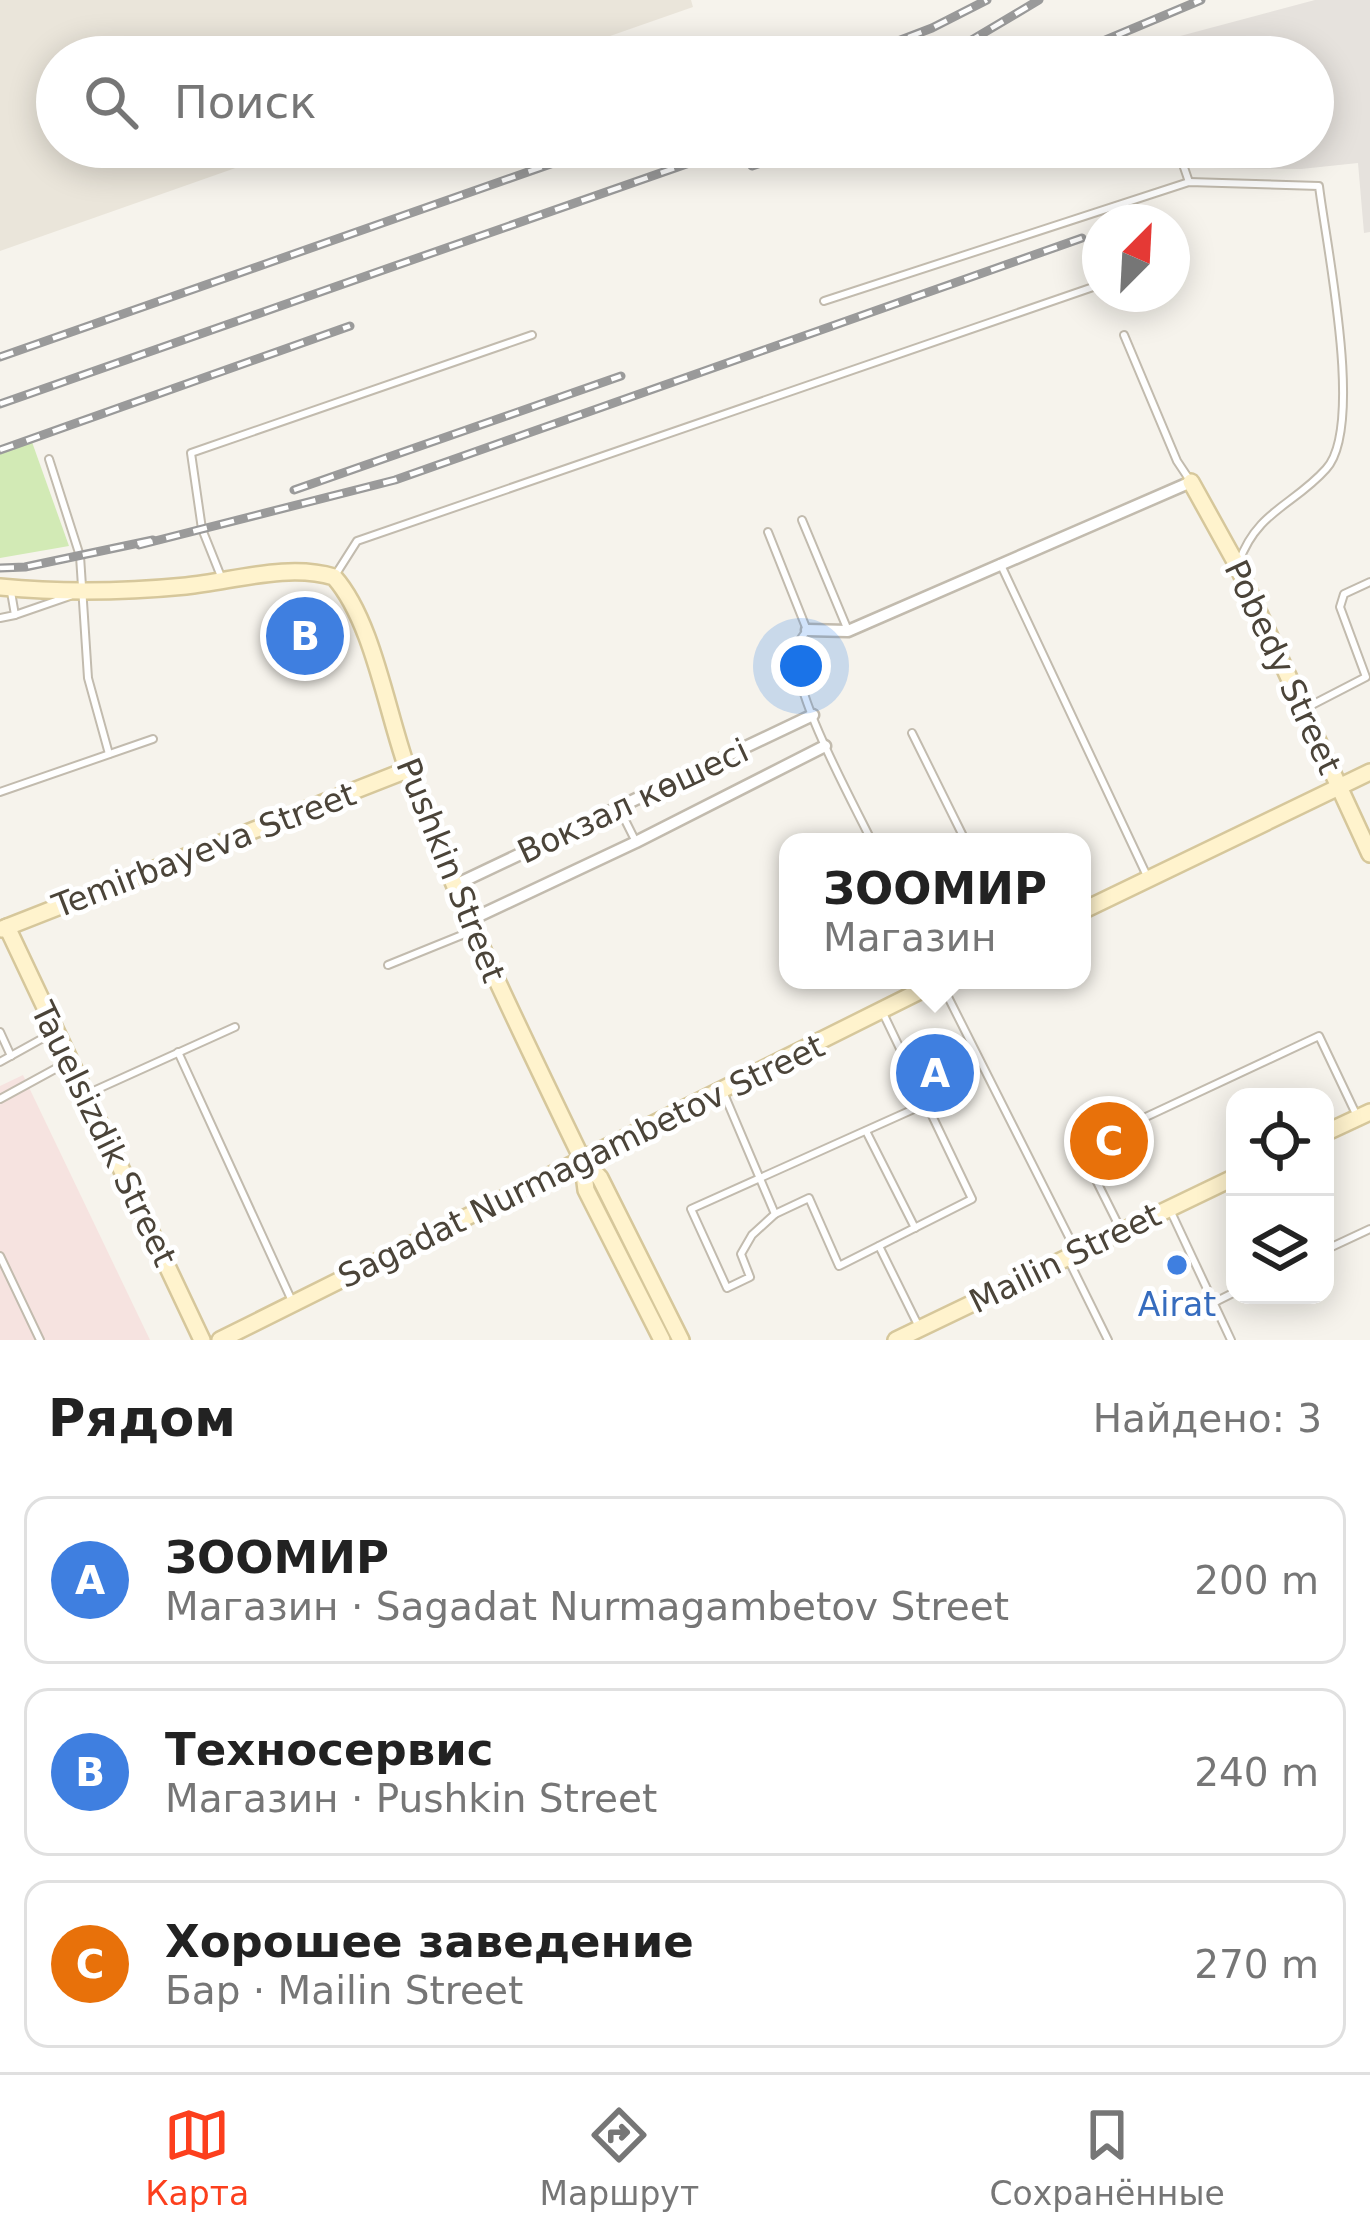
<!DOCTYPE html>
<html lang="ru">
<head>
<meta charset="utf-8">
<style>
	:root { --surface:#fff; --page:#f6f6f6; --text:#222; --muted:#767676; --line:#e0e0e0; --accent:#fc3f1d }
	body { margin:0; font-family:"DejaVu Sans",sans-serif; background:var(--page); color:var(--text) }
	.controls { position:absolute; right:36px; bottom:36px; display:grid; overflow:hidden; border-radius:24px; box-shadow:0 6px 30px #0003 }
	.controls button { width:108px; height:108px; display:grid; place-items:center; padding:0; border:0; border-bottom:3px solid var(--line); background:var(--surface); color:var(--text); font:60px sans-serif }
	.compass { position:absolute; left:1082px; top:204px; width:108px; height:108px; border-radius:50%; background:var(--surface); box-shadow:0 6px 30px #0003; rotate:24deg }
	.you { position:absolute; left:801px; top:666px; width:42px; height:42px; margin:-30px; border:9px solid #fff; border-radius:50%; background:#1a73e8; box-shadow:0 0 0 18px #1a73e833 }
	.badge { display:grid; place-items:center; width:78px; height:78px; border-radius:50%; background:var(--accent); color:#fff; font-size:39px; font-weight:700 }
	.pin { position:absolute; translate:-50% -50%; border:6px solid #fff; box-shadow:0 3px 12px #0006 }
	.popup { position:absolute; left:779px; top:833px; width:312px; height:156px; box-sizing:border-box; display:grid; place-content:center; border-radius:24px; background:var(--surface); filter:drop-shadow(0 3px 9px #0005); font-size:39px; white-space:nowrap; color:var(--muted) }
	.popup b { font-size:45px; color:var(--text) }
	.popup::after { content:''; position:absolute; left:50%; top:100%; margin-left:-24px; border:24px solid transparent; border-top-color:var(--surface) }
	.list { margin:0; padding:0; list-style:none }
	h2 { display:flex; justify-content:space-between; align-items:center; height:156px; margin:0; padding:0 48px; font-size:51px }
	h2 small { font-size:39px; font-weight:400; color:var(--muted) }
	.list li { display:grid; grid-template-columns:78px 1fr auto; gap:36px; align-items:center; box-sizing:border-box; height:168px; margin:0 24px 24px; padding:0 24px; border:3px solid var(--line); border-radius:24px }
	.list b { display:block; font-size:45px; white-space:nowrap }
	.list p { margin:0; font-size:39px; white-space:nowrap; color:var(--muted) }
	.list em { font-size:39px; font-style:normal; color:var(--muted) }
	.icon { flex:none; width:66px; height:66px; fill:none; stroke:currentColor; stroke-width:2; stroke-linecap:round; stroke-linejoin:round }
	.map { position:relative; flex:none; width:1370px; height:1340px; overflow:hidden }
	.search { position:absolute; background:var(--surface); box-shadow:0 6px 30px #0003; left:36px; right:36px; top:36px; height:132px; display:flex; align-items:center; gap:30px; box-sizing:border-box; padding:0 42px; border-radius:66px; color:var(--muted); font-size:45px }
	.sheet { height:732px; background:var(--surface) }
	nav { display:flex; justify-content:space-around; align-items:center; box-sizing:border-box; height:168px; border-top:3px solid var(--line); background:var(--surface); font-size:33px; color:var(--muted) }
	nav a { display:grid; justify-items:center; gap:6px }
	nav .on { color:var(--accent) }
	.map>svg:first-child { display:block }
	.residential { fill:#eae5da }
	.industrial { fill:#e6e2dd }
	.medical { fill:#f6e3e0 }
	.green { fill:#d2eab5 }
	.lines { fill:none; stroke-linecap:round; stroke-linejoin:round }
	.lane-casing { stroke:#c2bbae; stroke-width:10 }
	.street-casing { stroke:#c2bbae; stroke-width:15 }
	.secondary-casing { stroke:#d6c79b; stroke-width:20 }
	.lane { stroke:#fff; stroke-width:6 }
	.street { stroke:#fff; stroke-width:10 }
	.secondary { stroke:#fff3cd; stroke-width:15 }
	.rail-casing { stroke:#9a9a9a; stroke-width:9 }
	.rail { stroke:#fff; stroke-width:4.5; stroke-dasharray:14; stroke-linecap:butt }
	.shop-dot { fill:#3f7fe0; stroke:#fff; stroke-width:4.5 }
	.labels { text-anchor:middle; dominant-baseline:central; stroke-width:10; stroke-linejoin:round; paint-order:stroke }
	.street-label { font-size:33px; fill:#4b4439; stroke:#fff }
	.shop-label { font-size:33px; fill:#366cbe; stroke:#fff }
</style>
</head>
<body>
<div class="map">
<svg width="1370" height="1340" viewBox="0 0 1370 1340">
	<rect width="100%" height="100%" fill="#f6f3ec"/>
	<polygon class="residential" points="0,0 691,0 693,7 550,57 57,57 57,147 295,147 0,251"/>
	<polygon class="industrial" points="1315,0 1370,0 1370,232 1364,233 1358,163 1301,169 1212,168 1205,147 1313,147 1313,57 1176,57 1169,39"/>
	<polygon class="medical" points="23,1075 150,1340 0,1340 0,1086"/>
	<polygon class="green" points="32,442 69,546 0,558 0,453"/>
	<g class="lines">
		<defs>
			<g id="lane">
				<polyline points="1177,147 1189,182"/>
				<polyline points="867,158 898,147"/>
				<path d="M824,301L1189,182L1319,186C1326,245 1365,427 1326,469C1294,505 1257,511 1239,562"/>
				<polyline points="1124,335 1177,461 1189,479"/>
				<polyline points="49,459 80,556 88,678 109,754"/>
				<polyline points="802,520 847,628"/>
				<path d="M768,532L807,630C804,635 799,640 797,646C787,684 854,804 872,842"/>
				<polyline points="1000,563 1147,876"/>
				<polyline points="336,574 357,541 1099,285"/>
				<polyline points="222,579 202,529 191,453 532,335"/>
				<polyline points="15,615 70,596"/>
				<polyline points="0,618 15,615 11,592"/>
				<polyline points="1306,708 1366,677 1340,607 1344,594 1370,582"/>
				<polyline points="912,733 966,842"/>
				<polyline points="0,792 153,739"/>
				<polyline points="619,808 636,842"/>
				<polyline points="388,965 472,931"/>
				<polyline points="941,983 1075,1249"/>
				<polyline points="0,1032 11,1056"/>
				<polyline points="178,1052 292,1301"/>
				<polyline points="0,1062 54,1032"/>
				<polyline points="89,1093 235,1027"/>
				<polyline points="724,1094 775,1214 752,1235 741,1254 750,1277 727,1288 691,1209 925,1104"/>
				<polyline points="0,1099 66,1063"/>
				<polyline points="1133,1123 1319,1036 1356,1114"/>
				<polyline points="866,1131 915,1228"/>
				<polyline points="1092,1172 1120,1228"/>
				<polyline points="1171,1212 1231,1340"/>
				<polyline points="775,1214 809,1198 839,1266 972,1199 882,1011"/>
				<polyline points="879,1246 918,1325"/>
				<polyline points="1325,1250 1370,1229"/>
				<polyline points="0,1256 40,1340"/>
				<polyline points="1069,1261 1108,1340"/>
				<polyline points="1213,1303 1235,1292"/>
			</g>
			<g id="street">
				<polyline points="807,630 848,631 1191,482"/>
				<polyline points="453,886 813,715"/>
				<polyline points="468,921 636,842 825,746"/>
			</g>
			<g id="secondary">
				<polyline points="1191,482 1237,565 1370,854"/>
				<path d="M0,587C62,593 124,592 186,586C234,581 288,563 334,577C375,623 388,722 412,782C462,911 522,1035 582,1159L600,1178L681,1340"/>
				<polyline points="1082,911 1370,772"/>
				<polyline points="7,927 202,1340"/>
				<polyline points="2,929 407,770"/>
				<polyline points="1325,1133 1370,1112"/>
				<polyline points="582,1159 586,1190 662,1340"/>
				<polyline points="220,1340 942,980"/>
				<polyline points="896,1340 1235,1177"/>
			</g>
		</defs>
		<use href="#lane" class="lane-casing"/>
		<use href="#street" class="street-casing"/>
		<use href="#secondary" class="secondary-casing"/>
		<use href="#lane" class="lane"/>
		<use href="#street" class="street"/>
		<use href="#secondary" class="secondary"/>
		<defs>
			<g id="rail">
				<polyline points="856,57 932,28 987,0"/>
				<polyline points="943,57 1039,0"/>
				<polyline points="1031,57 1077,41"/>
				<polyline points="1065,57 1201,0"/>
				<polyline points="752,166 808,147"/>
				<polyline points="0,357 599,147"/>
				<polyline points="0,404 735,147"/>
				<polyline points="0,450 350,326"/>
				<polyline points="294,490 621,376"/>
				<polyline points="139,545 395,480 1082,238"/>
				<polyline points="0,568 25,567 153,540"/>
			</g>
		</defs>
		<use href="#rail" class="rail-casing"/>
		<use href="#rail" class="rail"/>
	</g>
	<circle class="shop-dot" cx="1177" cy="1265" r="12"/>
	<g class="labels">
		<g class="street-label">
			<text transform="translate(1283 667) rotate(65)">Pobedy Street</text>
			<text transform="translate(633 801) rotate(-25)">Вокзал көшесі</text>
			<text transform="translate(204 850) rotate(-21)">Temirbayeva Street</text>
			<text transform="translate(451 870) rotate(68)">Pushkin Street</text>
			<text transform="translate(104 1134) rotate(64)">Tauelsіzdіk Street</text>
			<text transform="translate(581 1161) rotate(-26)">Sagadat Nurmagambetov Street</text>
			<text transform="translate(1065 1258) rotate(-26)">Mailin Street</text>
		</g>
		<g class="shop-label">
			<text x="1177" y="1304">Airat</text>
		</g>
	</g>
</svg>
<div class="controls">
<button><svg class="icon" aria-label="locate" viewBox="0 0 24 24"><circle cx="12" cy="12" r="6"/><path d="M12 2v4M12 18v4M2 12h4M18 12h4"/></svg></button>
<button><svg class="icon" aria-label="layers" viewBox="0 0 24 24"><path d="M12 4l9 5-9 5-9-5zM3 14l9 5 9-5"/></svg></button>
</div>
<svg class="compass" viewBox="-18 -18 36 36"><path d="M0-13l5 13h-10z" fill="#e53935"/><path d="M0 13l5-13h-10z" fill="#767676"/></svg>
<div class="you"></div>
<div class="pin badge" style="left:935px;top:1073px;background:#3f7fe0">A</div>
<div class="popup"><b>ЗООМИР</b>Магазин</div>
<div class="pin badge" style="left:305px;top:636px;background:#3f7fe0">B</div>
<div class="pin badge" style="left:1109px;top:1141px;background:#e8710a">C</div>
<div class="search"><svg class="icon" aria-label="search" viewBox="0 0 24 24"><circle cx="10" cy="10" r="6"/><path d="M15 15l6 6"/></svg>Поиск</div>
</div>
<section class="sheet">
<h2>Рядом<small>Найдено: 3</small></h2>
<ul class="list">
<li><span class="badge" style="background:#3f7fe0">A</span><div><b>ЗООМИР</b><p>Магазин · Sagadat Nurmagambetov Street</p></div><em>200 m</em></li>
<li><span class="badge" style="background:#3f7fe0">B</span><div><b>Техносервис</b><p>Магазин · Pushkin Street</p></div><em>240 m</em></li>
<li><span class="badge" style="background:#e8710a">C</span><div><b>Хорошее заведение</b><p>Бар · Mailin Street</p></div><em>270 m</em></li>
</ul>
</section>
<nav>
<a class="on"><svg class="icon" aria-label="map" viewBox="0 0 24 24"><path d="M3 6l6-2 6 2 6-2v14l-6 2-6-2-6 2zM9 4v14M15 6v14"/></svg>Карта</a>
<a><svg class="icon" aria-label="directions" viewBox="0 0 24 24"><path d="M12 3l9 9-9 9-9-9zM9 14v-3h6M13 9l2 2-2 2"/></svg>Маршрут</a>
<a><svg class="icon" aria-label="saved" viewBox="0 0 24 24"><path d="M7 4h10v16l-5-4-5 4z"/></svg>Сохранённые</a>
</nav>
</body>
</html>
